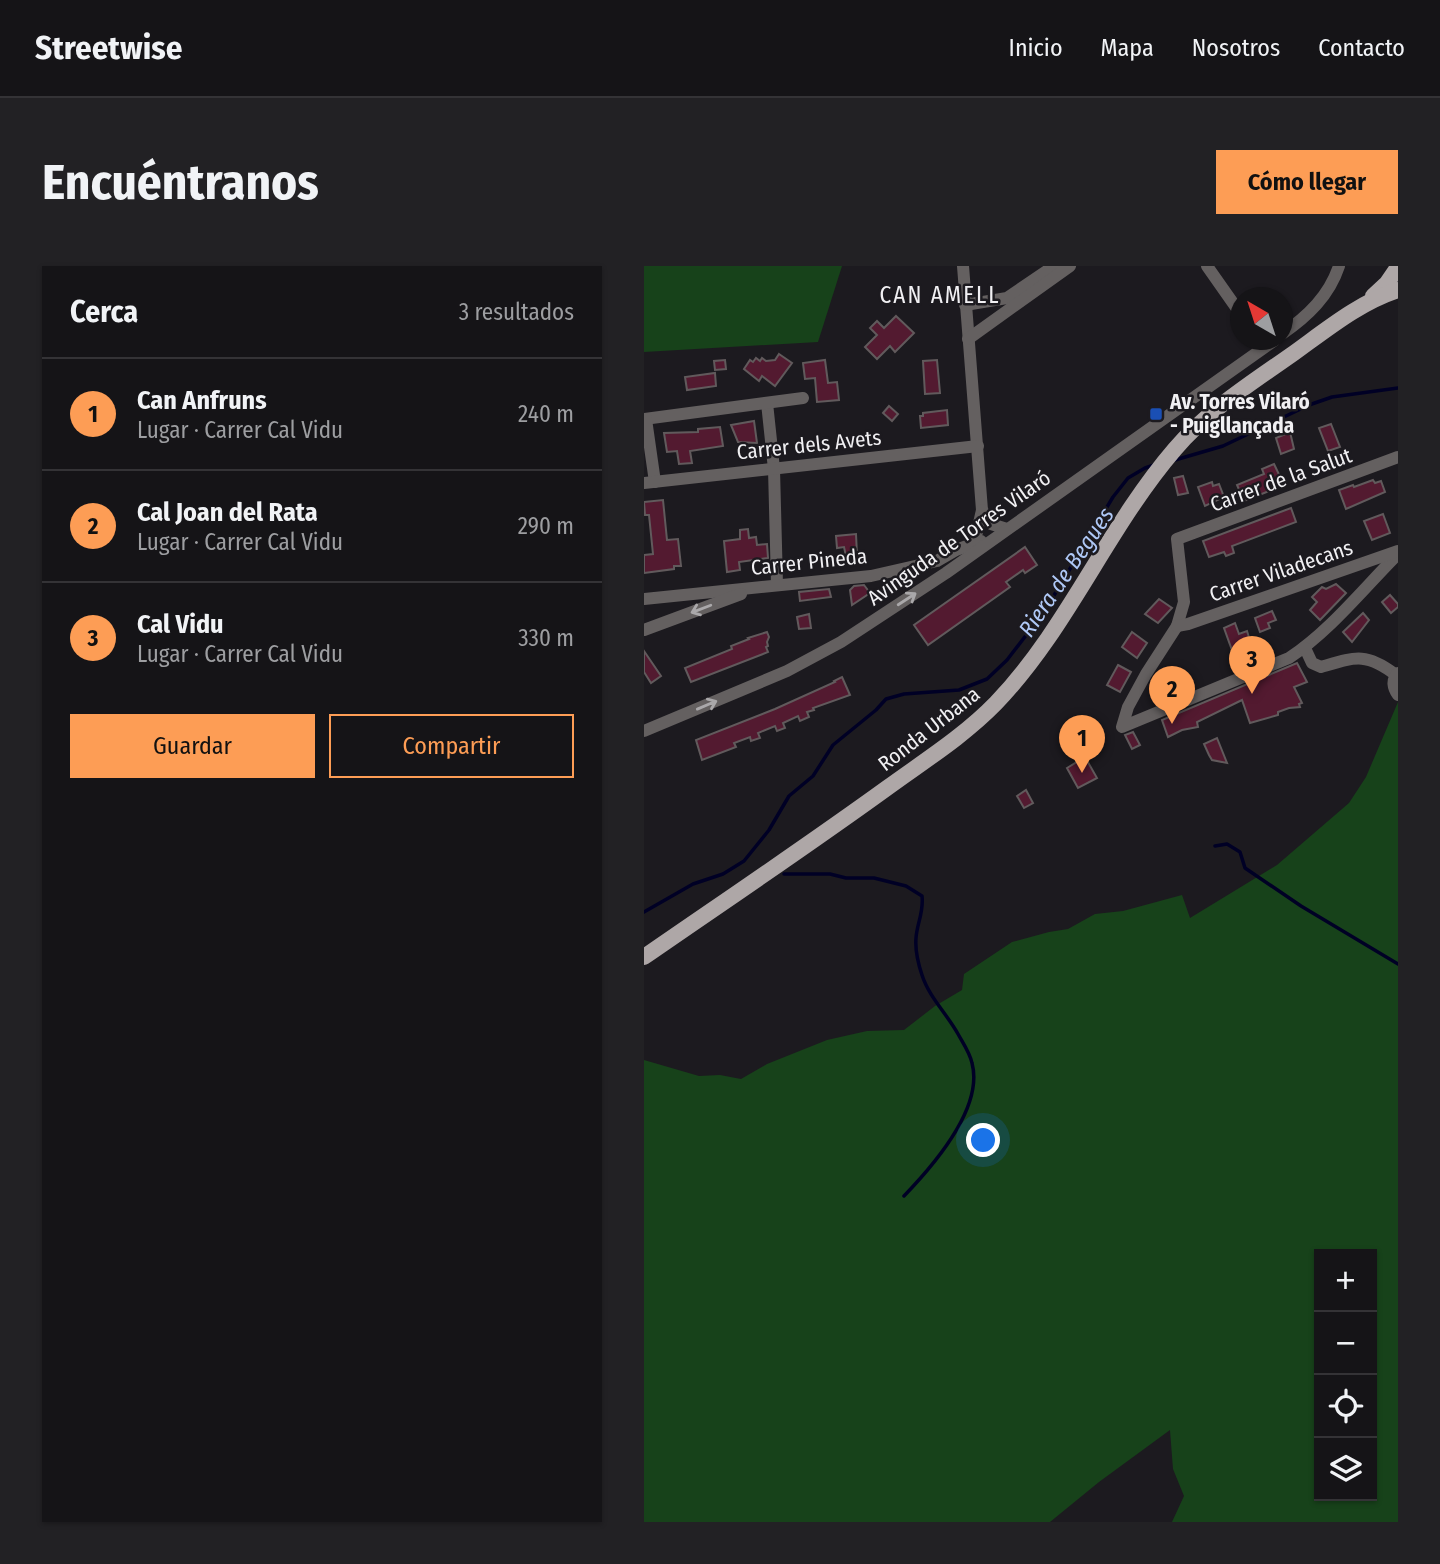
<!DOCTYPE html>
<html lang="es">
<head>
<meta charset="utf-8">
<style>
	:root { --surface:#151417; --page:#222124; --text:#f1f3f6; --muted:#9d9ea1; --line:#343336; --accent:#fd9d55 }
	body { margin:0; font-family:"Fira Sans Condensed",sans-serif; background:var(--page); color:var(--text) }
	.controls { position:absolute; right:21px; bottom:21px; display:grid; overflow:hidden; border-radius:0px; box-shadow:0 2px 5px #0004 }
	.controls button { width:63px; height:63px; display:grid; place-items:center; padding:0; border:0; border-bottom:2px solid var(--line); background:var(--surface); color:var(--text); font:35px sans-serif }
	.compass { position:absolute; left:586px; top:21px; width:63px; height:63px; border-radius:50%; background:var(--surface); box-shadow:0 2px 5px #0004; rotate:321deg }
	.you { position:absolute; left:340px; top:875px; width:24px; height:24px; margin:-18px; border:5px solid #fff; border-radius:50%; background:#1a73e8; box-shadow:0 0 0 10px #1a73e833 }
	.badge { display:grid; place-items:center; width:46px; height:46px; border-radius:50%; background:var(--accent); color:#111; font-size:23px; font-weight:700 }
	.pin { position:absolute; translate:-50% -58px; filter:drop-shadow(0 2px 4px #0008) }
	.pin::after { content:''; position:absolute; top:37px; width:24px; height:21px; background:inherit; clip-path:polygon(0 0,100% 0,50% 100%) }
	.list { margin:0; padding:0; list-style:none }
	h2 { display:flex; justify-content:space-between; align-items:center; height:91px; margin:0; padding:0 28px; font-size:30px }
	h2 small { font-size:23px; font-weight:400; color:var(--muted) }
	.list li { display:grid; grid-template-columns:46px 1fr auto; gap:21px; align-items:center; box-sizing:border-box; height:112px; padding:0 28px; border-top:2px solid var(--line) }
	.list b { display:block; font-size:26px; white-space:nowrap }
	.list p { margin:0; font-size:23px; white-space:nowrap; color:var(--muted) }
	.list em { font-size:23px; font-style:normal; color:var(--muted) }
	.actions { display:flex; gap:14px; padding:21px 28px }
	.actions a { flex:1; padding:16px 0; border:2px solid var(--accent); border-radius:0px; text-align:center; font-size:24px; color:var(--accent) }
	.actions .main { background:var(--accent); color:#111 }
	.icon { flex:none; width:38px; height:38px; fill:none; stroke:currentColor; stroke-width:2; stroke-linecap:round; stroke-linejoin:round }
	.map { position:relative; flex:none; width:754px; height:1256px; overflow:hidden; border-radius:0px }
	header { display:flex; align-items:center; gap:42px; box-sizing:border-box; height:98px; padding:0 35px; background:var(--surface); border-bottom:2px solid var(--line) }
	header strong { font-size:33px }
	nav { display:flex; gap:38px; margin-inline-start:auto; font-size:24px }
	.intro { display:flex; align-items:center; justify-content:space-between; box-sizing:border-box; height:168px; padding:0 42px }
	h1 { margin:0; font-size:49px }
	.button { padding:18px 32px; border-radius:0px; background:var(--accent); color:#111; font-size:24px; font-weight:700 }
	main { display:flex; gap:42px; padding:0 42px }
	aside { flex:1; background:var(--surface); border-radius:0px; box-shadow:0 2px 5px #0004 }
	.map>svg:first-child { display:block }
	.green { fill:#17421a; fill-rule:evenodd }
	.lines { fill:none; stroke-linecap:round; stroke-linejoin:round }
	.stream { stroke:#000025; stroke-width:3.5 }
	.building { fill:#531a30; stroke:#615a5c; stroke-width:2 }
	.minor { stroke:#646060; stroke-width:12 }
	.major { stroke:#aea7a7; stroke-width:16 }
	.oneway { stroke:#aaa8aa }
	.transit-dot { fill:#1a4fb4; stroke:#1c1a1f; stroke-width:2.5 }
	.labels { text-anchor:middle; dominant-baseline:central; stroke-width:5; stroke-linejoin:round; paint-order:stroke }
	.poi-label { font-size:21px; font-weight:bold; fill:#f1f0f3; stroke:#1c1a1f; text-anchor:start }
	.street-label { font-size:21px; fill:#f1f0f3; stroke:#1c1a1f }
	.neighbourhood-label { font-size:23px; letter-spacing:2px; fill:#f1f0f3; stroke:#1c1a1f }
	.water-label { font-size:23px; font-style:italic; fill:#afc8f6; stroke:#1c1a1f }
</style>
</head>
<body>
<header>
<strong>Streetwise</strong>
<nav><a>Inicio</a><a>Mapa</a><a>Nosotros</a><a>Contacto</a></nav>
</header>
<div class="intro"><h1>Encuéntranos</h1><a class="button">Cómo llegar</a></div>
<main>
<aside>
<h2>Cerca<small>3 resultados</small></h2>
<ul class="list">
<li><span class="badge">1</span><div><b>Can Anfruns</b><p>Lugar · Carrer Cal Vidu</p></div><em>240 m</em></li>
<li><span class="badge">2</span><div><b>Cal Joan del Rata</b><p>Lugar · Carrer Cal Vidu</p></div><em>290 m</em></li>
<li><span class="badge">3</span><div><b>Cal Vidu</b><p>Lugar · Carrer Cal Vidu</p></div><em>330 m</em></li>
</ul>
<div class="actions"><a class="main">Guardar</a><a>Compartir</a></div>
</aside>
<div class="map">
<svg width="754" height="1256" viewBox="0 0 754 1256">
	<rect width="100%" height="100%" fill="#1c1a1f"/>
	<g class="green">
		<polygon points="0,0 198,0 174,76 0,86"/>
		<path d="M754,436V1256H528L540,1230L529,1203L526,1164L455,1216L406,1256H0V794L55,810L76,809L97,813L123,798L183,774L223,765L260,764L291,740L318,724L320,708L368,676L405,666L424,663L451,648L479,645L538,629L546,652L633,599L705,537L722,511ZM675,988H728V1230H675Z"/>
	</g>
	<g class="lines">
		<g class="stream">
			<polyline points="531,194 579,180 665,139 688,131 754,122"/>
			<polyline points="571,580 583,578 596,586 601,602 657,640 754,698"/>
			<path d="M140,608H186L202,612H230L262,620L278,630C280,646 273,657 272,672C271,684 274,697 278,709C285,731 303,748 314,768C319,777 326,787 328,797C340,842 288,901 260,930"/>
			<polyline points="0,646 49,618 79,608 100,595 125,564 145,530 169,510 189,479 232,444 242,433 260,428 315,424 343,413 363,394 400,346 469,231 484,212 501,202 510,199"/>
		</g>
	</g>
	<g class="building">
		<polygon points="252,50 270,67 251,86 246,80 233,93 221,81 233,69 226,62 233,55 240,62"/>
		<polygon points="135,88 148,97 131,120 118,110 115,115 100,103 106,94 109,96 112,92 116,95 118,92 122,95 131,94"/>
		<polygon points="81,94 82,103 71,104 70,95"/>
		<polygon points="181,94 184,117 193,116 195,134 173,136 171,112 161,113 159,97"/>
		<polygon points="293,94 296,127 281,128 279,95"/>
		<polygon points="71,107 72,120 43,124 41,111"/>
		<polygon points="245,140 254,148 248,155 239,147"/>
		<polygon points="303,144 304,159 277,162 276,150 279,150 279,147"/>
		<polygon points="110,155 113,177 94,176 87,159"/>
		<polygon points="687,158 696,181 684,185 675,162"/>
		<polygon points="76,161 79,180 46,185 48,197 35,198 33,185 23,186 20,167 54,166 54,163"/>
		<polygon points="646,166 650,183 637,188 632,172"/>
		<polygon points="630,198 640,219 600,235 593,219 620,208 618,203"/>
		<polygon points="539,210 544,227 534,229 530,212"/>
		<polygon points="729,214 731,217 737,215 741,226 702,243 695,224 709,219 710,221"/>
		<polygon points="568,216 569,220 575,218 580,231 561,240 554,221"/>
		<polygon points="19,234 23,274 34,273 37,300 30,300 30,303 0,307 0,289 9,288 5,249 1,249 0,236"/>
		<polygon points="647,242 652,256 588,280 590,287 582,290 580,286 565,291 559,275"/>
		<polygon points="739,248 746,267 728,274 720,255"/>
		<polygon points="104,263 105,272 112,271 113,279 123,278 124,292 95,296 96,304 83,306 80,275 96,273 96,264"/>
		<polygon points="212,268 213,289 202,290 200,281 193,282 192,270"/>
		<polygon points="381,281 393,299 381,307 379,304 362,316 366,321 284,379 270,359"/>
		<polygon points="692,318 702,327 676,354 666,344 673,336 668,331 678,321 682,323"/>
		<polygon points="220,319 226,327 208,339 206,324 210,320"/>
		<polygon points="185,323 187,331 156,335 155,326"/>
		<polygon points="746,329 754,338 754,341 747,347 738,336"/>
		<polygon points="515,333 528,342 514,357 501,348"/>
		<polygon points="628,345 632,354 624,357 626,362 616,366 611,352"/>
		<polygon points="719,347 725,354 708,376 699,366"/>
		<polygon points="165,348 167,362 155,363 153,351"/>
		<polygon points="591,357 595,368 603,365 608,381 589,387 580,362"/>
		<polygon points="123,366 125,371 123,376 124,380 122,381 124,386 47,416 41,402 88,383 87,380 105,373 104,372"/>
		<polygon points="488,366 503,377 493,392 478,381"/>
		<polygon points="0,385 17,410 7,417 0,406"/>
		<polygon points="653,397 663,416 650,421 658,437 655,438 656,441 645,442 634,446 634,449 606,457 598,434 553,456 554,461 538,464 524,471 518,454"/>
		<polygon points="474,399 487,406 476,426 463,419"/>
		<polygon points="198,411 206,429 169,442 170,444 163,446 165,451 156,455 154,450 139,457 141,462 133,465 131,460 114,467 116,472 107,475 106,471 90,477 92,481 58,494 52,474 131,443 191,416 190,415"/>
		<polygon points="489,466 496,479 488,483 481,469"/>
		<polygon points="573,472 583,497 568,494 565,489 560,478"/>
		<polygon points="441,491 453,512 434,522 423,502"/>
		<polygon points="382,524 389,537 380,542 373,530"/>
	</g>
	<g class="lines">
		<g class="minor">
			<polyline points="319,0 338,244 347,258 363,263"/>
			<polyline points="563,0 596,47"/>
			<polyline points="321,39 363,32 410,0"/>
			<path d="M638,68C664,50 685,30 695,0"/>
			<polyline points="324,73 426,0"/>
			<polyline points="123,137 130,203 133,318"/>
			<polyline points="0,153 159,132"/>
			<polyline points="2,153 11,216"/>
			<path d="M754,191L533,273L540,336L533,360L502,408L484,441L478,461L645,392C686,365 719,323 754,288"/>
			<polyline points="0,217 334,180"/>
			<polyline points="330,279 338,244"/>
			<polyline points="0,333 227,310 293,295 312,284 337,275"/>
			<polyline points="533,360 544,358 754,285"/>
			<polyline points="0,364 97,328"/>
			<path d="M661,382L668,397L677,401C711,391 722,386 752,409"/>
			<path d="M754,407C747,414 749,422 754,429"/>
			<polyline points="0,465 143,405 197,376 302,307 631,74"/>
		</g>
		<g class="major">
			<polyline points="729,30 743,17 754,1"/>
			<path d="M0,691C81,635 163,580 243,522C280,495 320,470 352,437C424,362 463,262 531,183C564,144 609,116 650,87C682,64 716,36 754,24"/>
		</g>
	</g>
	<defs><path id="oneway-shaft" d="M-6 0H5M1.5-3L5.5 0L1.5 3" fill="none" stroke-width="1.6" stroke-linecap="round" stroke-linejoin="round" transform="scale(1.75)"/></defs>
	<g class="oneway">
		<use href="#oneway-shaft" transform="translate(263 333) rotate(-33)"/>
		<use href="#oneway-shaft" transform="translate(57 343) rotate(159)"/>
		<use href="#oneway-shaft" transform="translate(63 439) rotate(-23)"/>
	</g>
	<rect class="transit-dot" x="505" y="141" width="14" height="14" rx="3.5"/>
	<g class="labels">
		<g class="poi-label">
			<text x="526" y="136">Av. Torres Vilaró<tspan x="526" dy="24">- Puigllançada</tspan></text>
		</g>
		<g class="street-label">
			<text transform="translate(165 179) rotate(-6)">Carrer dels Avets</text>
			<text transform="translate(637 214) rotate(-20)">Carrer de la Salut</text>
			<text transform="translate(315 272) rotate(-35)">Avinguda de Torres Vilaró</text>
			<text transform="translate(165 296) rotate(-6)">Carrer Pineda</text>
			<text transform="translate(637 305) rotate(-19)">Carrer Viladecans</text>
			<text transform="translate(285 463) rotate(-38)">Ronda Urbana</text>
		</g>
		<g class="neighbourhood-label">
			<text x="296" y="29">CAN AMELL</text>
		</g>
		<g class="water-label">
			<text transform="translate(422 306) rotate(-56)">Riera de Begues</text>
		</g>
	</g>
</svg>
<div class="controls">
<button>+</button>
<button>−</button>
<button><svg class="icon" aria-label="locate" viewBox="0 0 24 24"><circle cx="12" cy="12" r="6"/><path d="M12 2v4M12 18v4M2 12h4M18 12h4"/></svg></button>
<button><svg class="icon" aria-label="layers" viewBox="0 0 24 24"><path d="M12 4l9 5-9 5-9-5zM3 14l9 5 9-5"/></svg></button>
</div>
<svg class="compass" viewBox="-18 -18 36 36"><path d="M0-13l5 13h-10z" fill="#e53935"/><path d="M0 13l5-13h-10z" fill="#9d9ea1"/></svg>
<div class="you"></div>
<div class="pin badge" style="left:438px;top:507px">1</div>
<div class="pin badge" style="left:528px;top:458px">2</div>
<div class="pin badge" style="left:608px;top:428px">3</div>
</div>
</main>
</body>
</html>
